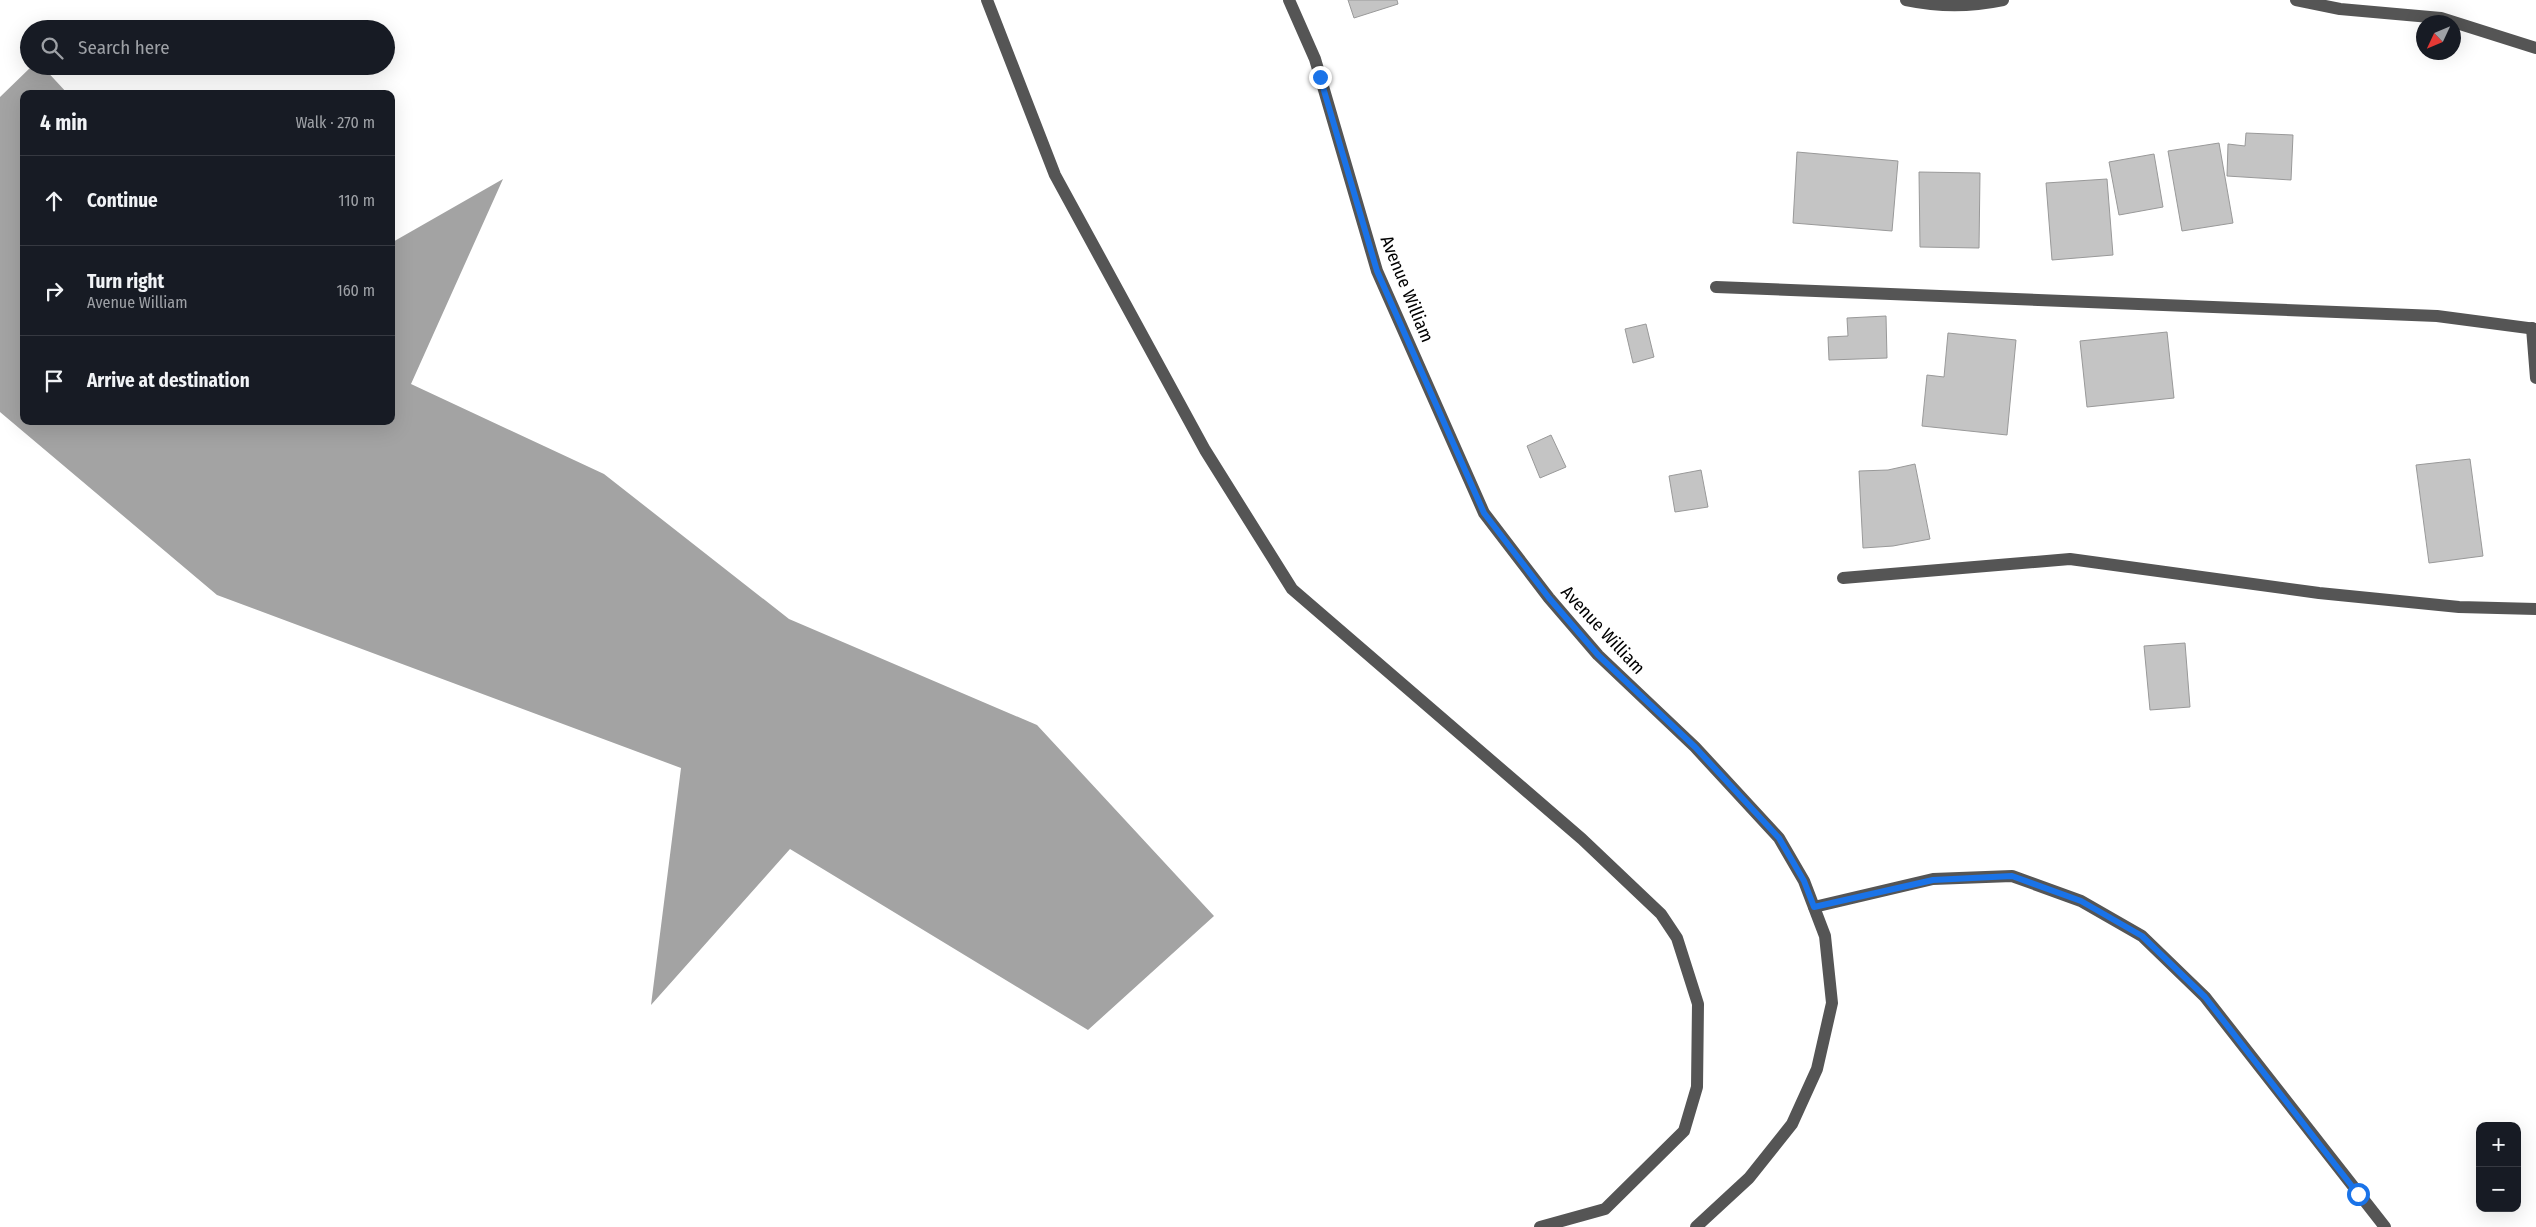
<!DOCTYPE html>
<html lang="en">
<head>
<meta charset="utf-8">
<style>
	:root { --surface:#171b24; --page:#20242c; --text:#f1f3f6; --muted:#9ea1a6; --line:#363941 }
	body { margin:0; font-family:"Fira Sans Condensed",sans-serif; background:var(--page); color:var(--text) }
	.controls { position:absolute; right:15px; bottom:15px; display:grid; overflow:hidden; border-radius:10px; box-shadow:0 5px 20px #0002 }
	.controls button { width:45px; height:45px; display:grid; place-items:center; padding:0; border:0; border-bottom:1px solid var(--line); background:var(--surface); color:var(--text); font:25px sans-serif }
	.compass { position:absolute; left:2416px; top:15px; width:45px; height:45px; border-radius:50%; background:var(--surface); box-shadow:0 5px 20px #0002; rotate:226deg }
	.stop { position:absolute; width:15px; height:15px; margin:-11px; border:4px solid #1a73e8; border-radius:50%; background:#fff }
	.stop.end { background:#1a73e8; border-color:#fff; box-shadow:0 1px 5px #0008 }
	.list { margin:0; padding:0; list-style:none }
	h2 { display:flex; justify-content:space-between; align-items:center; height:65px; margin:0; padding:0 20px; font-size:21px }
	h2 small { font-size:16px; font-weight:400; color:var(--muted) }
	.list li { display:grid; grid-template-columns:32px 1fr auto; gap:15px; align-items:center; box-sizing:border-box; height:90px; padding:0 20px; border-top:1px solid var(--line) }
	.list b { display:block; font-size:19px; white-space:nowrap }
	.list p { margin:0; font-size:16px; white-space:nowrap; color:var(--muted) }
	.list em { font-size:16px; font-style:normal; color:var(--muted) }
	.icon { flex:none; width:28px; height:28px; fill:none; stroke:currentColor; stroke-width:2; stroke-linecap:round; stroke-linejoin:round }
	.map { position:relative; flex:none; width:2536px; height:1227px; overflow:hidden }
	.search { position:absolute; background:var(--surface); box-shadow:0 5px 20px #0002; left:20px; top:20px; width:375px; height:55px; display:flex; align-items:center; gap:12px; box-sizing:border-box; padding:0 18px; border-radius:28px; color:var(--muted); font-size:19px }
	.panel { position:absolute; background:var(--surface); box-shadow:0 5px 20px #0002; left:20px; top:90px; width:375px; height:335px; border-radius:10px }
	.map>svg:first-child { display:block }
	.water { fill:#a3a3a3 }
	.building { fill:#c4c4c4; stroke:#999 }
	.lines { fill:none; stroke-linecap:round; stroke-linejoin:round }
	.minor { stroke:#555; stroke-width:12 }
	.route { stroke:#1a73e8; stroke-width:6 }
	.labels { text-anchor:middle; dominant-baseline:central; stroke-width:5; stroke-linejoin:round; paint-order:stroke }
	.street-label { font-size:18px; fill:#000; stroke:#fff }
</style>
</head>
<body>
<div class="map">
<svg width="2536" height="1227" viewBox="0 0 2536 1227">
	<rect width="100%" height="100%" fill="#fff"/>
	<polygon class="water" points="32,66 42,66 68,94 24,94 24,421 391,421 391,243 503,179 411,384 604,474 789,619 1037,725 1214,916 1088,1030 790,849 651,1005 681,768 217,595 0,412 0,97"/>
	<g class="building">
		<polygon points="1348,0 1397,0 1398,4 1354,18"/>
		<polygon points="2246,133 2293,135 2291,180 2227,176 2228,144 2245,146"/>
		<polygon points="2219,143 2233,223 2182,231 2168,151"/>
		<polygon points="1797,152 1898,161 1892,231 1793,223"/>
		<polygon points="2154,154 2163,207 2119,215 2109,162"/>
		<polygon points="1919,172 1980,173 1979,248 1920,247"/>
		<polygon points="2107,179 2113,255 2052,260 2046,183"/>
		<polygon points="1886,316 1887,358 1829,360 1828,337 1848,336 1847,318"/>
		<polygon points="1646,324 1654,357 1633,363 1625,329"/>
		<polygon points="2167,332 2174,398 2087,407 2080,341"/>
		<polygon points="1948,333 2016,340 2007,435 1922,426 1927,375 1944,377"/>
		<polygon points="1551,435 1566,467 1540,478 1527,446"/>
		<polygon points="2470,459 2483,556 2429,563 2416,465"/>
		<polygon points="1915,464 1930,539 1893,546 1863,548 1859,471 1888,470"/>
		<polygon points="1701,470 1708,507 1675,512 1669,476"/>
		<polygon points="2185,643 2190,707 2150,710 2144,646"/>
	</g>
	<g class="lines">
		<g class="minor">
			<polyline points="987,0 1055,175 1205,450 1292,589 1582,839 1661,914 1677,938 1698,1004 1697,1087 1684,1131 1605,1209 1540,1227"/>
			<polyline points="1289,0 1315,59 1377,271 1484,513 1549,598 1598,655 1695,747 1779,838 1804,881 1825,936 1832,1003 1817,1069 1792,1124 1749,1178 1696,1227"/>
			<path d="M1906,0C1940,7 1969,7 2003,0"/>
			<polyline points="2296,0 2340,9 2441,18 2536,48"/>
			<polyline points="1716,287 2437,316 2536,329"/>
			<polyline points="2532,328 2536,378"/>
			<polyline points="1843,578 2070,559 2319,593 2459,607 2536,609"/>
			<polyline points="1814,907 1933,879 2012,876 2081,901 2142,936 2205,997 2385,1227"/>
		</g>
	</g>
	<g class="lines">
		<polyline class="route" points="1320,77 1377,271 1484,513 1549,598 1598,655 1695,747 1779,838 1804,881 1814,907 1933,880 2012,876 2081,901 2142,936 2205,997 2358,1194"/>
	</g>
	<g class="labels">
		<g class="street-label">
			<text transform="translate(1407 289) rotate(68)">Avenue William</text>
			<text transform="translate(1603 630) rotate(47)">Avenue William</text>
		</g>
	</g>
</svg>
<div class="controls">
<button>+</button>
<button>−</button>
</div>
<svg class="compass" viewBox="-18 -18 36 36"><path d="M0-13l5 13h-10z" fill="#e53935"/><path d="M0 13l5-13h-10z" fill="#9ea1a6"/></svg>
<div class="stop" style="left:2358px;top:1194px"></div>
<div class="stop end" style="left:1320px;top:77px"></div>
<div class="search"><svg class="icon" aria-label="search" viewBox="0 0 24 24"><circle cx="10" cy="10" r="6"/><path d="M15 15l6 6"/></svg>Search here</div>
<section class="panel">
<h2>4 min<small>Walk · 270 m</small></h2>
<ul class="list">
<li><svg class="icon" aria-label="ahead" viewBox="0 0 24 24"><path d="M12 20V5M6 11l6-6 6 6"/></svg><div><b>Continue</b></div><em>110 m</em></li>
<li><svg class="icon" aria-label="right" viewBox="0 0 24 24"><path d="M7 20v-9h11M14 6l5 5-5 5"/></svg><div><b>Turn right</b><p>Avenue William</p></div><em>160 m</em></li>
<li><svg class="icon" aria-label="arrive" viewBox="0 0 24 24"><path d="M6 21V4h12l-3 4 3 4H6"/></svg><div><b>Arrive at destination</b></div></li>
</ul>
</section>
</div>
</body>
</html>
